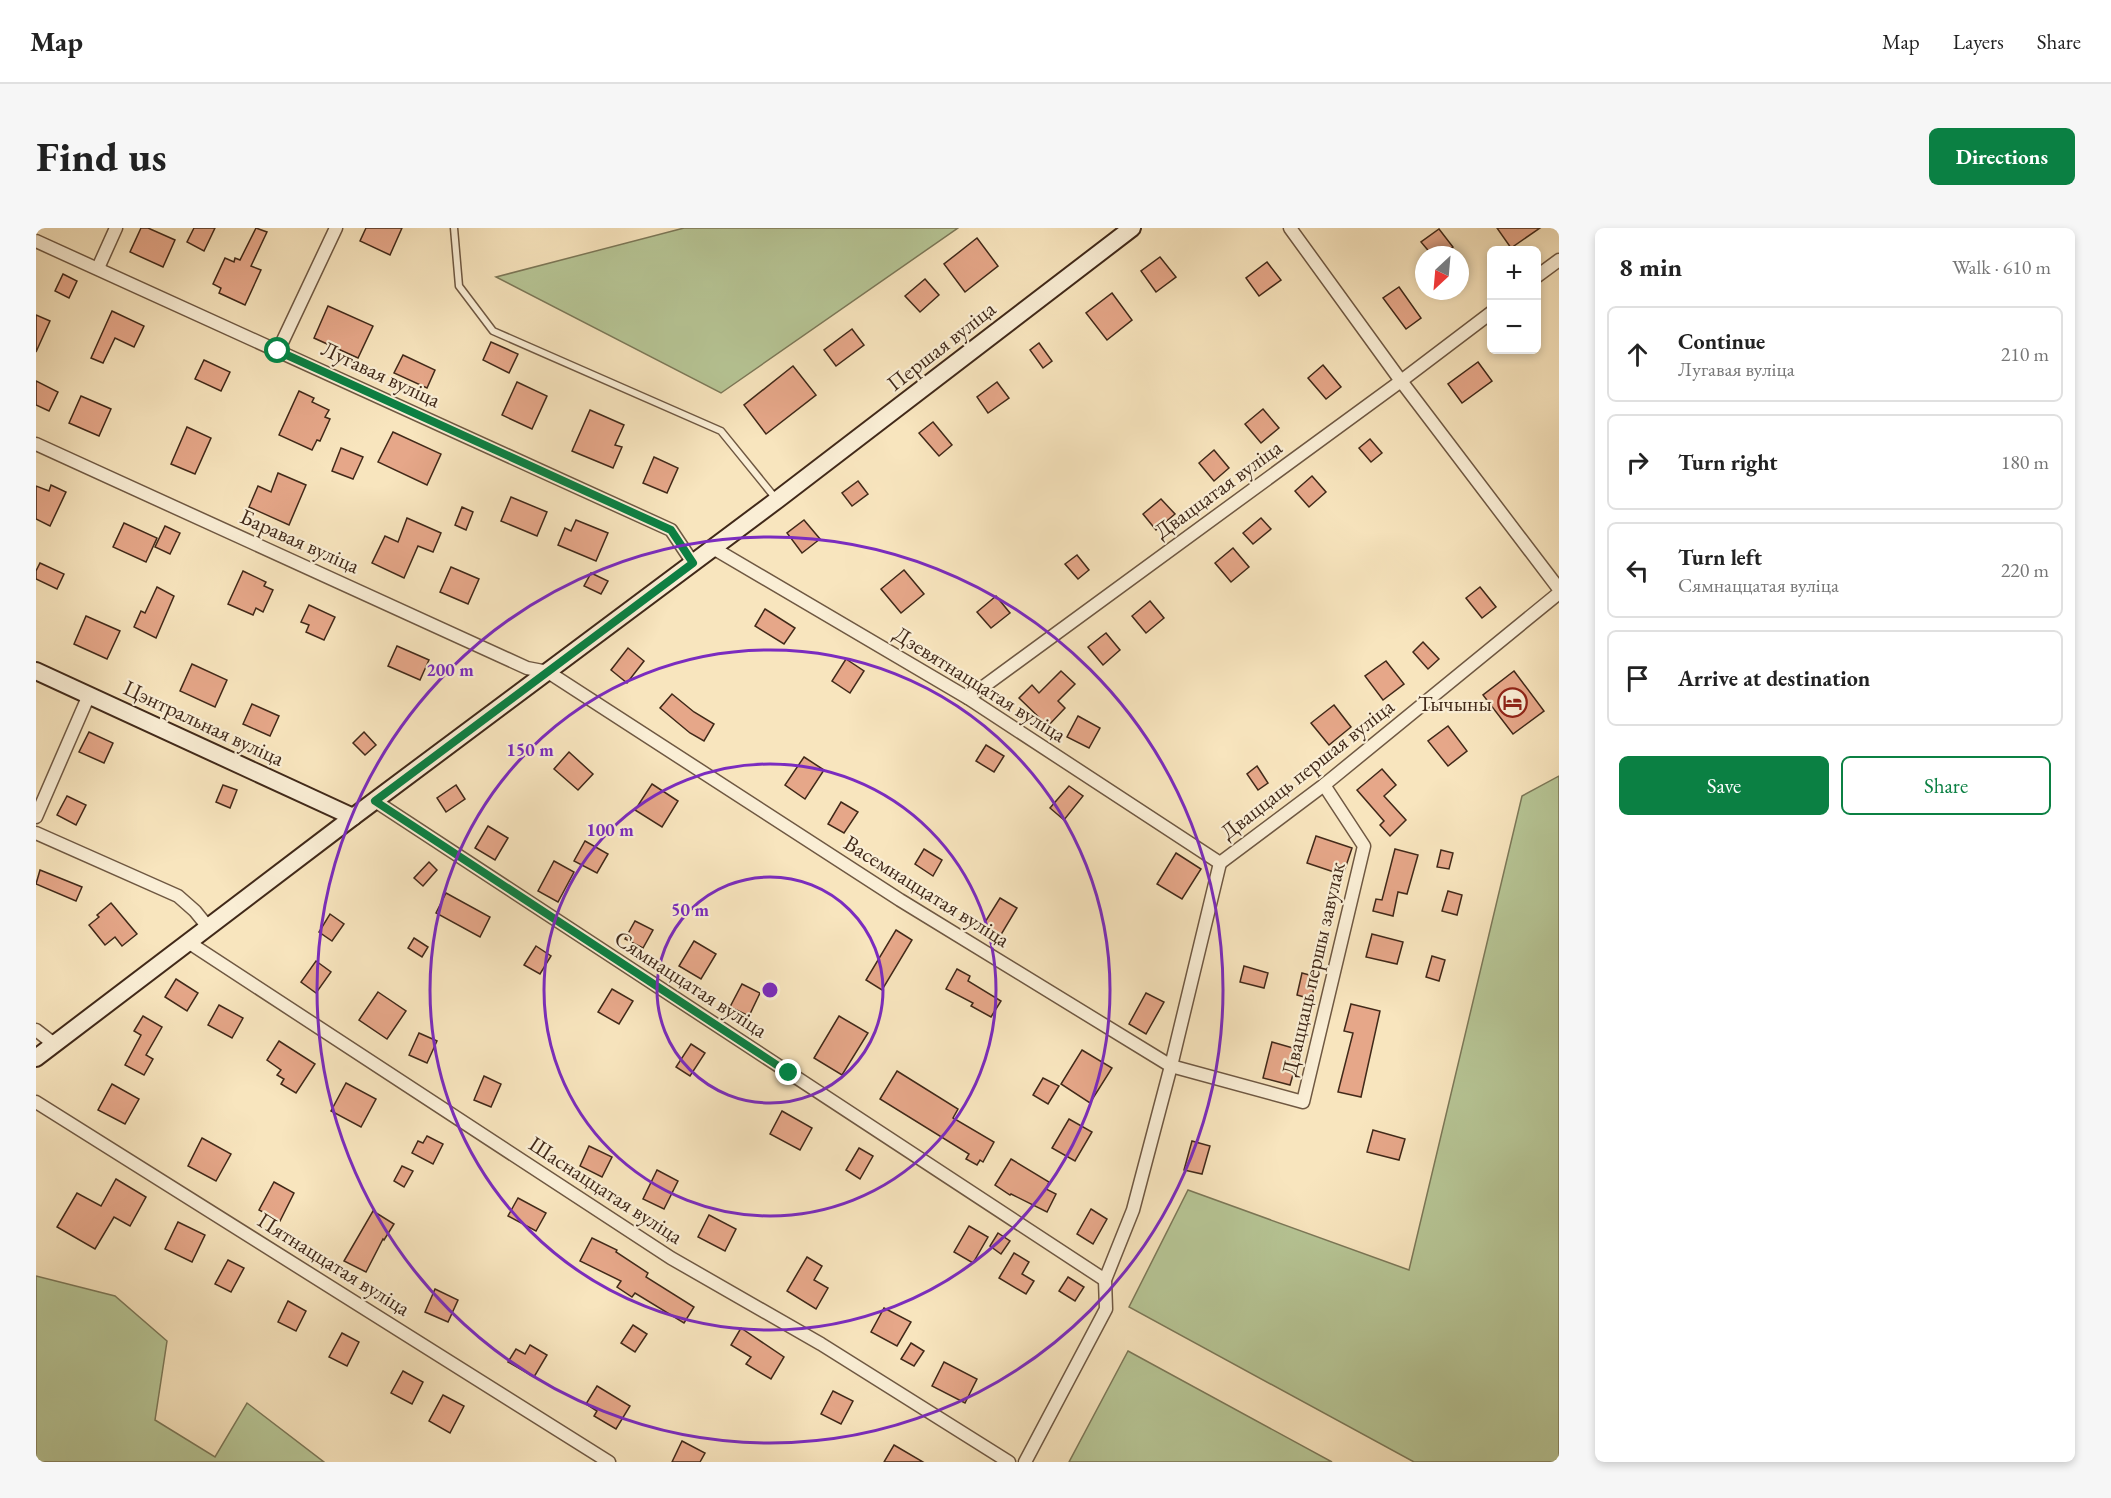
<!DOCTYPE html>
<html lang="en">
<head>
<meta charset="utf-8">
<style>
	:root { --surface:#fff; --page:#f6f6f6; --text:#222; --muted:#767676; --line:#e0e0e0; --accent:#0b8043 }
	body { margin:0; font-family:"EB Garamond",serif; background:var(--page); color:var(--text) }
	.controls { position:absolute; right:18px; top:18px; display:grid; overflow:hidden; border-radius:9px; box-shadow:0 3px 9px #0003 }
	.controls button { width:54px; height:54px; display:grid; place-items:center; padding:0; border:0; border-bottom:2px solid var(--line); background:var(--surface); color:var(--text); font:30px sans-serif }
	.compass { position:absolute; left:1379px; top:18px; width:54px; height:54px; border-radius:50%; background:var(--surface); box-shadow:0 3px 9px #0003; rotate:206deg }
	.stop { position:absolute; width:18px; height:18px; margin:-14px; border:4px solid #0b8043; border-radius:50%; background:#fff }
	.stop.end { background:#0b8043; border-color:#fff; box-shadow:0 2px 6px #0008 }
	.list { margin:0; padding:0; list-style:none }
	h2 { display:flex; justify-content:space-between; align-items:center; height:78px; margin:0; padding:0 24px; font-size:26px }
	h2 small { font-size:20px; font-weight:400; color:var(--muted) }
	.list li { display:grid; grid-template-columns:39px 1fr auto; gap:18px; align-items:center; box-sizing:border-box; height:96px; margin:0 12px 12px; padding:0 12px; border:2px solid var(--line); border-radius:9px }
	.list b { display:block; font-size:22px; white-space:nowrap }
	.list p { margin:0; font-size:20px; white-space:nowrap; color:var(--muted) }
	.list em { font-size:20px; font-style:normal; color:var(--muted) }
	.actions { display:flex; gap:12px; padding:18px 24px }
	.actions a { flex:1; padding:14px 0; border:2px solid var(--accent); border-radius:9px; text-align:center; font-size:21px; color:var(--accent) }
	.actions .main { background:var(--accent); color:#fff }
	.icon { flex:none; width:33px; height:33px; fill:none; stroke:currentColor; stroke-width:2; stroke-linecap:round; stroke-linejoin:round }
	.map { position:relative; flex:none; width:1523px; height:1234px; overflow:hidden; border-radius:9px }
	header { display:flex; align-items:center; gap:36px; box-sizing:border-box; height:84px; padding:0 30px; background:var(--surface); border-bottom:2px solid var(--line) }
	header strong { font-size:28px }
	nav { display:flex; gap:33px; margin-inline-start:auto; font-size:21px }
	.intro { display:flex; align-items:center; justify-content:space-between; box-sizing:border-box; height:144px; padding:0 36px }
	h1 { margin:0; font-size:42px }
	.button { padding:15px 27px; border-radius:9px; background:var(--accent); color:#fff; font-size:21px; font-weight:700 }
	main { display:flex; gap:36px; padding:0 36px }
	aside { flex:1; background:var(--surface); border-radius:9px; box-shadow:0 3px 9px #0003 }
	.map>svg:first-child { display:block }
	.green { fill:#b7c696; stroke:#7c7858; stroke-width:1.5 }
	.building { fill:#e6a789; stroke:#412919; stroke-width:1.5 }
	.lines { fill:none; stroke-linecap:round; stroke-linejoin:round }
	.lane-casing { stroke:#6f5842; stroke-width:9 }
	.street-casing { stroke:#6f5842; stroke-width:15 }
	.secondary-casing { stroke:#412919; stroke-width:20 }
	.lane { stroke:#faeed5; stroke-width:6 }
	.street { stroke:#faeed5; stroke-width:12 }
	.secondary { stroke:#faeed5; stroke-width:16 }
	.route { stroke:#0b8043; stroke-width:8 }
	.ring { fill:none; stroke:#7b2cbf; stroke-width:3 }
	.labels { text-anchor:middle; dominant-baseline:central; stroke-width:4.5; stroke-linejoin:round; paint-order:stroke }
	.street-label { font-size:22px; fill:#412919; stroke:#faeed5 }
	.poi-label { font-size:22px; fill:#412919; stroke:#faeed5; text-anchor:end }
	.centre { fill:#7b2cbf; stroke:#faeed5; stroke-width:3 }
	.ring-label { font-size:18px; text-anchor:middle; font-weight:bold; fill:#7b2cbf; stroke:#faeed5; stroke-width:4.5; stroke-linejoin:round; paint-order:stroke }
</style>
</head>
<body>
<header>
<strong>Map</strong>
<nav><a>Map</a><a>Layers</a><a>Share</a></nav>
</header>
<div class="intro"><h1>Find us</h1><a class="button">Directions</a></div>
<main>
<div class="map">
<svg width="1523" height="1234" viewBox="0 0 1523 1234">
	<rect width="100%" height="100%" fill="#f8e5be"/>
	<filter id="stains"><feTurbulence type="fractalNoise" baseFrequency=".00333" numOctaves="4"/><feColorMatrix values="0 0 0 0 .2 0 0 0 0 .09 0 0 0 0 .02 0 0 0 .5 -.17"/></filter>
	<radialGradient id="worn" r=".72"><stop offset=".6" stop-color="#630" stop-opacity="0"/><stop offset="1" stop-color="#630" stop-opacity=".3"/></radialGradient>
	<g class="green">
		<polygon points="648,0 922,0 685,165 460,49"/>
		<polygon points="1523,548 1523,1234 1378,1234 1093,1079 1152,962 1373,1042 1486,568"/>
		<polygon points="0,1048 79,1068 131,1113 119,1192 179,1229 211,1175 288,1234 0,1234"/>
		<polygon points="1092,1123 1296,1234 1033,1234"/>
	</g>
	<g class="building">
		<polygon points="105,0 112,0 139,12 127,39 94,24"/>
		<polygon points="158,0 179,0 168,23 151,14"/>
		<polygon points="220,0 231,4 215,38 225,42 209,77 183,65 185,60 177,56 189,30 198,34 199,30 204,32"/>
		<polygon points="330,0 366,0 354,27 324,13"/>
		<polygon points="1461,0 1504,0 1475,20"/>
		<polygon points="1403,1 1417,19 1406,27 1396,27 1385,14"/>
		<polygon points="941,10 962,38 929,64 908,36"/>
		<polygon points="1124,29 1140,49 1120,64 1105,43"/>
		<polygon points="1231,34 1245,52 1223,68 1210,50"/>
		<polygon points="27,46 41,53 33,70 19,63"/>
		<polygon points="889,51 903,67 884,84 869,68"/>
		<polygon points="1363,59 1385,90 1370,101 1347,70"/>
		<polygon points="1076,65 1096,92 1071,112 1050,85"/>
		<polygon points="292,78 337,98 322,130 278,110"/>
		<polygon points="76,83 108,98 98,119 79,110 67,135 55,130"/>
		<polygon points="0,87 14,93 0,124"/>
		<polygon points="816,101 828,117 800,138 788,122"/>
		<polygon points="455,114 482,126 473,145 447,132"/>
		<polygon points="1003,115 1016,133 1007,140 994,122"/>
		<polygon points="367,127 399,142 391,160 358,145"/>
		<polygon points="168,132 194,144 185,163 159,151"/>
		<polygon points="1442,134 1456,153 1426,175 1412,156"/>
		<polygon points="1287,137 1305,159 1290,171 1272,150"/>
		<polygon points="757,138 780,167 730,206 708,177"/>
		<polygon points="0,153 22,164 13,183 0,177"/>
		<polygon points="481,154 511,168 496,201 466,187"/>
		<polygon points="961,154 973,170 952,185 941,169"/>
		<polygon points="263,163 278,170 276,174 293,182 289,189 294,191 284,213 281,212 276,222 243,207"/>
		<polygon points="45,168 75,181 63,208 33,195"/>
		<polygon points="1227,181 1243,200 1225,215 1209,196"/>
		<polygon points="554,182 588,197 579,217 586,219 577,240 536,223"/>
		<polygon points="897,194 916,217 903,228 883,205"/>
		<polygon points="151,199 175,210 159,246 135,236"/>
		<polygon points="357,204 405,226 391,257 342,234"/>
		<polygon points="1334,211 1346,225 1335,234 1323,220"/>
		<polygon points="305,220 327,229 317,251 296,243"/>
		<polygon points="1178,222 1193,240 1178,253 1163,235"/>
		<polygon points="618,229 642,240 631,265 607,255"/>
		<polygon points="242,245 270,257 253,297 213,279 222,258 235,264"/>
		<polygon points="1276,248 1290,264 1273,279 1259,263"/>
		<polygon points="822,253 832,266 816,278 806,265"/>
		<polygon points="15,257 30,264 14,298 0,291 0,258 13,263"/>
		<polygon points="475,269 511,284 501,308 465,293"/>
		<polygon points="1125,271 1139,286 1120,302 1107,286"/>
		<polygon points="426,279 437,284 430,302 419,297"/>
		<polygon points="371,290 405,305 397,324 382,318 368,350 336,335 349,308 362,314"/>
		<polygon points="1225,290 1235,301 1217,316 1207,305"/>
		<polygon points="540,292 572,305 560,333 522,317 529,300 535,303"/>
		<polygon points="768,292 784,311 766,325 751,305"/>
		<polygon points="88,295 121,310 110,334 77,319"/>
		<polygon points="129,298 144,305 134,326 119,319"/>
		<polygon points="1197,320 1213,339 1195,354 1179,335"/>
		<polygon points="1041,327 1053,342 1042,351 1029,336"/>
		<polygon points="4,335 28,346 21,361 0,351 0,343"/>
		<polygon points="415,339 443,351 432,376 404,364"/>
		<polygon points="868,342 888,366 865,385 845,361"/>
		<polygon points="207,343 230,354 228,358 237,362 227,384 220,380 217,387 192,376"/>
		<polygon points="555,345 572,353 565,366 548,358"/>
		<polygon points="121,359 138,368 120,410 98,399 105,383 109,385"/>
		<polygon points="1444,359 1460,379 1446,390 1430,370"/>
		<polygon points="960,368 974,385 955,400 941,384"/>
		<polygon points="1114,373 1128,390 1110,405 1096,388"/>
		<polygon points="273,377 299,389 288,412 270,404 273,397 265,394"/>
		<polygon points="729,381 759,400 748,416 719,398"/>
		<polygon points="50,388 84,403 71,431 38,416"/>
		<polygon points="1070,405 1084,422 1067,437 1052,419"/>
		<polygon points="1387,414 1403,431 1392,441 1377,424"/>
		<polygon points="361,418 393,432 384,452 352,438"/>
		<polygon points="592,420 608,433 591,455 575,442"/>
		<polygon points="810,431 828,443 814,465 796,453"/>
		<polygon points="1350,433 1368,456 1347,472 1329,448"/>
		<polygon points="156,436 191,452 179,479 144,463"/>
		<polygon points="1025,443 1039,456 1022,473 1029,480 1012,498 983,470 996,457 1003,465"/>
		<polygon points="1478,443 1508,483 1477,506 1447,467"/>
		<polygon points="636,466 658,484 678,496 668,513 654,505 624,480"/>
		<polygon points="216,476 243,488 234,508 207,496"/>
		<polygon points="1298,477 1315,499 1293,517 1275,495"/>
		<polygon points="1042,488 1064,500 1053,520 1031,509"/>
		<polygon points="1412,498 1431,523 1412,538 1392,513"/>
		<polygon points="53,504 77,515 68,535 43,524"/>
		<polygon points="328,504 340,517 329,527 317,515"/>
		<polygon points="950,517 968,528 958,544 940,533"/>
		<polygon points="533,524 557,546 542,562 518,541"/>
		<polygon points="768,529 788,542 769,571 749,557"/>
		<polygon points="1221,538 1232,555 1222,562 1211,546"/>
		<polygon points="1346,541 1360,557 1348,568 1370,592 1354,608 1344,597 1348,593 1321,562"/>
		<polygon points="616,556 642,573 626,599 599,582"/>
		<polygon points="187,557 201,562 194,580 180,574"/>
		<polygon points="420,557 429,571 410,584 401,570"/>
		<polygon points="1033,558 1047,568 1028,592 1014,580"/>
		<polygon points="31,568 50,577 40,597 21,587"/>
		<polygon points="805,574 822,584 808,605 792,596"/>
		<polygon points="452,598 472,610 459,632 439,620"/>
		<polygon points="1280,608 1316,620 1307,647 1271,635"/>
		<polygon points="549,613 572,626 561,645 538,633"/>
		<polygon points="888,621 906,632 897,648 879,636"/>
		<polygon points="1359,621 1382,627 1371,666 1362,664 1357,688 1337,683 1340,671 1346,672"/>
		<polygon points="1405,622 1417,625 1413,641 1401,639"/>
		<polygon points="1140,625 1165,641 1146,671 1121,656"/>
		<polygon points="518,633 538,644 522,674 502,663"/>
		<polygon points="393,634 401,642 387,658 378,650"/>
		<polygon points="4,642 46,659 40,673 0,656"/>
		<polygon points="1412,663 1426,667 1421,687 1406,683"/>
		<polygon points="410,665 454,689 444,709 400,685"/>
		<polygon points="964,670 981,680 963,710 946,699"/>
		<polygon points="75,675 101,706 86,718 79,709 69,717 53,697 63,689 61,687"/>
		<polygon points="294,686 308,696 296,713 283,704"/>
		<polygon points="599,693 617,702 607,720 589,711"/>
		<polygon points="860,702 876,712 846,762 830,752"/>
		<polygon points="1336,706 1367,714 1361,736 1330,729"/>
		<polygon points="378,710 392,719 386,729 372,720"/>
		<polygon points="658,713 680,726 665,751 643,738"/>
		<polygon points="500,718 515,728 504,746 488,737"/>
		<polygon points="1396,728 1409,732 1403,753 1390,749"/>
		<polygon points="280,733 295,744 280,765 265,754"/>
		<polygon points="1208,738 1232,745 1228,760 1204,754"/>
		<polygon points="921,741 934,748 932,753 965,773 955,789 935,778 937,775 910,761"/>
		<polygon points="1266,745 1281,749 1275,771 1261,767"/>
		<polygon points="140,751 162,765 151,783 129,769"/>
		<polygon points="706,756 724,765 713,788 694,779"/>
		<polygon points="576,761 597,773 583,796 562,784"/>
		<polygon points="342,764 370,783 351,811 323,792"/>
		<polygon points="1110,765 1128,774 1110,806 1093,796"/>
		<polygon points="1315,776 1344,783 1325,869 1302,864 1317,805 1308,803"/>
		<polygon points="183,777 207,790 196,810 172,797"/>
		<polygon points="107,788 126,799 110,827 117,831 108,847 89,837 105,807 98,803"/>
		<polygon points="803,788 832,805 806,847 778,830"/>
		<polygon points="383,805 401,813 391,835 373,827"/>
		<polygon points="243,813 279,836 260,865 245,856 248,851 241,847 245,842 231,832"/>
		<polygon points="1236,814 1264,822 1254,857 1227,850"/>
		<polygon points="655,816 669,825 654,848 640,839"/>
		<polygon points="1046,822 1076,840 1054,875 1025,856"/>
		<polygon points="861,843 922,881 917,890 958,914 947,934 944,932 941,937 930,931 933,926 844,871"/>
		<polygon points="448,848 465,856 455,879 438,872"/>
		<polygon points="1007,850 1023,858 1012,876 997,867"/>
		<polygon points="310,855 340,871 325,899 295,883"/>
		<polygon points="76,856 103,871 89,896 62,882"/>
		<polygon points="746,883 776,900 764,922 734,906"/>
		<polygon points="1033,891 1056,904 1039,933 1016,920"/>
		<polygon points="1337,902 1369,911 1363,932 1331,924"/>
		<polygon points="391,908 407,916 397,936 376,925 382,913 387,915"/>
		<polygon points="166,910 195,926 180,953 152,938"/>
		<polygon points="1156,913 1174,918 1166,946 1148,942"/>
		<polygon points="553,918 576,929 566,949 544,938"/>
		<polygon points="823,920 837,928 824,951 810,942"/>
		<polygon points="975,931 1013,954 1010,961 1020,966 1011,984 975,966 974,967 959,957"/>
		<polygon points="366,938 377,943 368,959 358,953"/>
		<polygon points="621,942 642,953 628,981 607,971"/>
		<polygon points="80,951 110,969 94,998 78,989 59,1021 21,999 41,965 65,978"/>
		<polygon points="238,954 258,965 244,993 223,982"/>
		<polygon points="482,970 510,985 500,1003 472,988"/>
		<polygon points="1055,981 1071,991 1057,1016 1041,1006"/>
		<polygon points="337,983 358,996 348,1012 347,1011 330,1044 308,1033"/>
		<polygon points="673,987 700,1001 689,1023 662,1009"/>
		<polygon points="142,994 169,1007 156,1034 129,1021"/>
		<polygon points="933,998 952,1009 937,1035 918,1024"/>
		<polygon points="962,1005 974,1013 965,1026 954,1018"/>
		<polygon points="556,1010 581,1022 580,1024 612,1045 610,1049 658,1079 648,1095 599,1065 596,1069 581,1059 585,1053 544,1033"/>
		<polygon points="978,1025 993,1034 986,1046 998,1053 990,1066 963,1050"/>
		<polygon points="771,1029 786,1038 778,1052 792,1060 780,1081 751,1063"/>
		<polygon points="192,1032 208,1040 195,1064 179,1056"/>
		<polygon points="1032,1049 1048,1059 1039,1073 1023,1063"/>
		<polygon points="399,1061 422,1072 412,1094 389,1084"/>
		<polygon points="252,1073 270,1083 260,1103 242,1094"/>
		<polygon points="848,1080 875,1094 861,1118 835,1104"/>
		<polygon points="597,1097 611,1106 599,1124 585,1115"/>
		<polygon points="705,1100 748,1129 735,1151 710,1136 715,1129 695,1117"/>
		<polygon points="306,1105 323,1114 311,1138 293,1129"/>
		<polygon points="875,1115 888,1123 878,1138 865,1131"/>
		<polygon points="494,1117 511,1127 498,1149 472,1134 480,1121 489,1126"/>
		<polygon points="908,1134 941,1151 929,1175 896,1158"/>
		<polygon points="367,1143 387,1154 376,1176 355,1165"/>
		<polygon points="561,1158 594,1178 580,1201 558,1188 561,1183 550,1176"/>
		<polygon points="797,1163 817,1173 805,1196 785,1186"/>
		<polygon points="407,1167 428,1178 414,1205 393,1193"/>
		<polygon points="646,1213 669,1225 664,1234 636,1234"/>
		<polygon points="858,1217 887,1234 848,1234"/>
	</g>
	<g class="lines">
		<defs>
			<polyline id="lane" points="418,0 423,58 457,103 685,203 741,272"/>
			<g id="street">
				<polyline points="1254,0 1365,153 1523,361"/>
				<polyline points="0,13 635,302 657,335"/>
				<polyline points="62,40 80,0"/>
				<polyline points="1500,49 1523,32"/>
				<polyline points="242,123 300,0"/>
				<polyline points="0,216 491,440 512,444 864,672 1135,838 1267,874 1328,618 1288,557"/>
				<polyline points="677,320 932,470 1184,635"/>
				<polyline points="932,470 1365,153 1456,84"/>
				<polyline points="339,573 1069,1052"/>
				<polyline points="0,589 53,467"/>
				<polyline points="0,605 142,668 159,683 172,699"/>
				<polyline points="1184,635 1288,557 1523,365"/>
				<polyline points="152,714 635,1030 785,1116 973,1234"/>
				<polyline points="0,802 18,816"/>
				<polyline points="0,874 573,1234"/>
				<polyline points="989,1234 1070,1081 1069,1052 1097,982 1135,838 1184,635"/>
			</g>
			<g id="secondary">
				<polyline points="0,443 317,589"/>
				<polyline points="0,830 317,589 741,272 1096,0"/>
			</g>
		</defs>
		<use href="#lane" class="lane-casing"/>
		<use href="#street" class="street-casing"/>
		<use href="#secondary" class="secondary-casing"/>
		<use href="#lane" class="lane"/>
		<use href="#street" class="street"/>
		<use href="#secondary" class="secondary"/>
	</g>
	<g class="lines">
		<polyline class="route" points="242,123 635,302 657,335 339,573 753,845"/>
	</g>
	<g class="ring">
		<circle cx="734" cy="762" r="113"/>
		<circle cx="734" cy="762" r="226"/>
		<circle cx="734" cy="762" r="340"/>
		<circle cx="734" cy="762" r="453"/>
	</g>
	<defs>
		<symbol id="hotel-ring" viewBox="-11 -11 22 22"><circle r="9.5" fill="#faeed5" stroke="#8f2418" stroke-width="1.5"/><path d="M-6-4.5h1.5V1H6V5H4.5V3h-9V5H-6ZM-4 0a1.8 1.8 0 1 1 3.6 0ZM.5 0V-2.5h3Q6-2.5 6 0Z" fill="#8f2418"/></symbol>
	</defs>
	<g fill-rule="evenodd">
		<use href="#hotel-ring" x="1460" y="458" width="33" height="33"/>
	</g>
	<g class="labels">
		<g class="street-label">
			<text transform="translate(905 118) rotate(-38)">Першая вуліца</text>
			<text transform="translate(345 146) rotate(25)">Лугавая вуліца</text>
			<text transform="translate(1182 261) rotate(-36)">Дваццатая вуліца</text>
			<text transform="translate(264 313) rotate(24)">Баравая вуліца</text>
			<text transform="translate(944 456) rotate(32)">Дзевятнаццатая вуліца</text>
			<text transform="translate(168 495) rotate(25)">Цэнтральная вуліца</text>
			<text transform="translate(1271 541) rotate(-38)">Дваццаць першая вуліца</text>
			<text transform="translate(891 663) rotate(32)">Васемнаццатая вуліца</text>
			<text transform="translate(1277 741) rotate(-77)">Дваццаць першы завулак</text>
			<text transform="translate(655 756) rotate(33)">Сямнаццатая вуліца</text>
			<text transform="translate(570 962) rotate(33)">Шаснаццатая вуліца</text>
			<text transform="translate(298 1036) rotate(32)">Пятнаццатая вуліца</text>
		</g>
		<g class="poi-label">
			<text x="1456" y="475">Тычыны</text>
		</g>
	</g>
	<circle cx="734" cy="762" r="9" class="centre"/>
	<g class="ring-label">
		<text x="414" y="448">200 m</text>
		<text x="494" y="528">150 m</text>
		<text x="574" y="608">100 m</text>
		<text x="654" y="688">50 m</text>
	</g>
	<rect width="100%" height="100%" filter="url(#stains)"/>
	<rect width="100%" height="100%" fill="url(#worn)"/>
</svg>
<div class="controls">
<button>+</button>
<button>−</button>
</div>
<svg class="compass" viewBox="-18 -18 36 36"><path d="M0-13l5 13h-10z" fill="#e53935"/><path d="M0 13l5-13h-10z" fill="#767676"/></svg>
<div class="stop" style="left:242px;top:123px"></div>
<div class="stop end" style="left:753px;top:845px"></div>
</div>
<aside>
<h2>8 min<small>Walk · 610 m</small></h2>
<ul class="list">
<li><svg class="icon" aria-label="ahead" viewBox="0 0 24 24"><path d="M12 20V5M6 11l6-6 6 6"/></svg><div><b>Continue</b><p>Лугавая вуліца</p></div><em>210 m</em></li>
<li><svg class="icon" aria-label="right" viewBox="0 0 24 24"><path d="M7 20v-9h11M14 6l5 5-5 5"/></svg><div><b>Turn right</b></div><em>180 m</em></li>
<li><svg class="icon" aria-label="left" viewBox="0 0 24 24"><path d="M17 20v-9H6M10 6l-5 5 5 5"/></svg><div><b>Turn left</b><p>Сямнаццатая вуліца</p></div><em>220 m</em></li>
<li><svg class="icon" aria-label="arrive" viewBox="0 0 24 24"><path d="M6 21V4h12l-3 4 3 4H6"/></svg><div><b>Arrive at destination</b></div></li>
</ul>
<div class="actions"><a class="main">Save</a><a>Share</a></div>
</aside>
</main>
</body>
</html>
